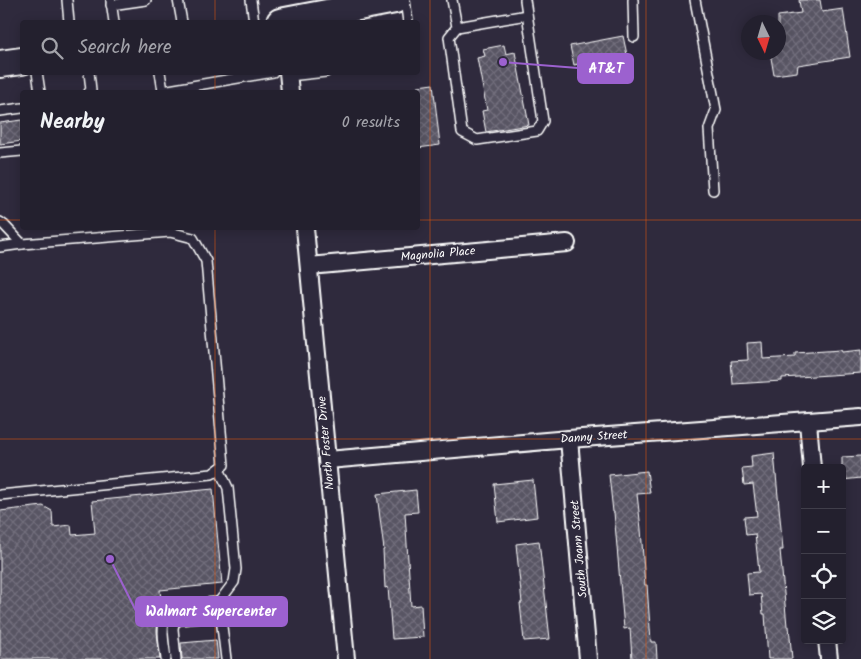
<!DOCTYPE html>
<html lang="en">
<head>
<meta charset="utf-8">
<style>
	:root { --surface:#23202e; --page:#2b2836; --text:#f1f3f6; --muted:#a3a3aa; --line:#403e4a }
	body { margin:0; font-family:Kalam,sans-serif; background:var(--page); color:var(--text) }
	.controls { position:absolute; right:15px; bottom:15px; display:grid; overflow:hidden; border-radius:5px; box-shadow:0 2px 12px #0003 }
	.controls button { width:45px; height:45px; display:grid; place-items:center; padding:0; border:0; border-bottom:1px solid var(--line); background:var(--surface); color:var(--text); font:25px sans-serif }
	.compass { position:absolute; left:741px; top:15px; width:45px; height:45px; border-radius:50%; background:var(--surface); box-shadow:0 2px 12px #0003; rotate:175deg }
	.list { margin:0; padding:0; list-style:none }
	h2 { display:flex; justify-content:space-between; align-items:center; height:65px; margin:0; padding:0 20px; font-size:21px }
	h2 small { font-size:16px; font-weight:400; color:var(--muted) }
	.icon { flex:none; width:28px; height:28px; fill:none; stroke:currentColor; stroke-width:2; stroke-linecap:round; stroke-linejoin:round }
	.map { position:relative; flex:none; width:861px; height:659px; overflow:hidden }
	.search { position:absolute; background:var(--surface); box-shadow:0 2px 12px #0003; left:20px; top:20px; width:400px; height:55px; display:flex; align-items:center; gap:12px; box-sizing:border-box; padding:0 18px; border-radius:5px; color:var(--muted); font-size:19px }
	.panel { position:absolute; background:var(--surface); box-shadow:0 2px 12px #0003; left:20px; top:90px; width:400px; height:140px; border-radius:5px }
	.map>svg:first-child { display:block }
	.building { fill:url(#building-cross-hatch); stroke:#fff }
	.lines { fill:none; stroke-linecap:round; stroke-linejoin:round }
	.lane-casing { stroke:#fff; stroke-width:12 }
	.street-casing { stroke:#fff; stroke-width:20 }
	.primary-casing { stroke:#fff; stroke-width:30 }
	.lane { stroke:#2f2a3d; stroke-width:9 }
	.street { stroke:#2f2a3d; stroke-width:16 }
	.primary { stroke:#2f2a3d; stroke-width:26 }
	.grid { fill:none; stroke:#e8590c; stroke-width:1; stroke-opacity:0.55 }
	.labels { text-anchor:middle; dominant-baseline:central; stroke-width:4; stroke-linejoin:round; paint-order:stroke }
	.street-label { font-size:12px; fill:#fff; stroke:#2f2a3d }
	.leader { fill:none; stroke:#9c61cf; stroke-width:2 }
	.callout-dot { fill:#9c61cf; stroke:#2f2a3d; stroke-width:2 }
	.callout { fill:#9c61cf; stroke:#9c61cf; stroke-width:2 }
	.callout-label { font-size:14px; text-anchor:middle; font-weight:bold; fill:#fff }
</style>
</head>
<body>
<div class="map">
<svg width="861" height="659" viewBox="0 0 861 659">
	<defs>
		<pattern id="building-cross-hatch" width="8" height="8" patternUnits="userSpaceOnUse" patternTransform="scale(1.25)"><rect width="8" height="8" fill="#595564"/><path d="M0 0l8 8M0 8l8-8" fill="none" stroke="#726e7b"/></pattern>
	</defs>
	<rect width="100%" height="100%" fill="#2f2a3d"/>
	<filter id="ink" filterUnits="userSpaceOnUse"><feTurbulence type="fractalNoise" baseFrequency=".02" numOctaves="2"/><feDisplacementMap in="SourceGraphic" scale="10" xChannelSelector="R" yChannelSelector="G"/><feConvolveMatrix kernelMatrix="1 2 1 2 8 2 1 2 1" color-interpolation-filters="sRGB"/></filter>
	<g filter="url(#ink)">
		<g class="building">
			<polygon points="799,0 820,0 822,12 843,9 850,57 798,65 797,72 774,75 770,52 778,52 778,16 801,13"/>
			<polygon points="623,36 627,55 574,65 570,46"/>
			<polygon points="504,45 506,54 515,52 529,125 486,132 482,111 487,110 477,58 485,56 483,49"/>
			<polygon points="433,84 440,145 418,148 418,86"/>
			<polygon points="22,120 22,141 0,144 0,123"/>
			<polygon points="762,342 763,359 795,357 795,353 841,350 842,352 861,350 861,373 782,378 782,381 733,384 731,361 748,360 747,343"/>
			<polygon points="774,453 783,550 780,550 787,626 789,626 792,659 768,659 765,614 763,614 761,594 749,595 747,573 759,572 755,534 746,535 744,517 757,516 753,484 744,485 742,468 752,467 751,456"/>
			<polygon points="861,456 861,478 842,480 842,457"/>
			<polygon points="647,471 650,493 637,494 641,529 645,585 647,585 651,642 656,642 657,659 632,659 630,628 624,629 614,512 613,512 609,475"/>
			<polygon points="533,480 537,517 498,522 494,484"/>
			<polygon points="213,489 222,584 160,590 162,610 158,617 157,631 160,659 0,659 0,511 43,506 52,511 53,527 71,525 72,535 95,533 92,501"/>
			<polygon points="416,490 418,512 405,513 411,606 421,605 423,637 392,639 388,587 385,588 383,550 384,550 377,494"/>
			<polygon points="539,541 550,639 524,641 520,603 522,603 516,544"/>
			<polygon points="216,640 218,659 182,659 181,643"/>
		</g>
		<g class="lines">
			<defs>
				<g id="lane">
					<polyline points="67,0 69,22"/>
					<polyline points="178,0 182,22"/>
					<polyline points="251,0 254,22"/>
					<polyline points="405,0 408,22"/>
					<polyline points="452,0 457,27 449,37 462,132 477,140 537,131 543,121 525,0"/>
					<polyline points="633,0 634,37"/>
					<polyline points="695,0 716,110 709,129 713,190"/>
					<polyline points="111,1 114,22"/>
					<polyline points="111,5 146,0"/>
					<polyline points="457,27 527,15"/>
					<polyline points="37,72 40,92"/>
					<polyline points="89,72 91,90 89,92"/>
					<polyline points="160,72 163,91 273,72"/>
					<polyline points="289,76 326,72"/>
					<polyline points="0,111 22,108"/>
					<polyline points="0,153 22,151"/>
					<polyline points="0,222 4,225 22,244 170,232 193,238 206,261 224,465 212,474 0,495"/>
					<polyline points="0,247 22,244"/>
					<polyline points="219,469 228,488 236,569 234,582 219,602 226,659"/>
					<path d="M166,659C165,648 161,634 164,623C164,620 164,617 166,615C173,603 206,603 219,602"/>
					<polyline points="176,659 173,629 174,623 180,620 221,616"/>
				</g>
				<g id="street">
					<polyline points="288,72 290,92"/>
					<polyline points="305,228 346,659"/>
					<polyline points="309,266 567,243"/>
					<polyline points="808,422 812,468"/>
					<polyline points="569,439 588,659"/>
					<polyline points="328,460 569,439 861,417"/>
					<polyline points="827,640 829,659"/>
				</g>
				<g id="primary">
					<polyline points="280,22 395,0"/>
					<polyline points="0,64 22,61"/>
				</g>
			</defs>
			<use href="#lane" class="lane-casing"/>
			<use href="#street" class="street-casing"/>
			<use href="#primary" class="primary-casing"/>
			<use href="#lane" class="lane"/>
			<use href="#street" class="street"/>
			<use href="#primary" class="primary"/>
		</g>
	</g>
	<path class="grid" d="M215,0V22M430,0V659M646,0V659M215,72V92M0,220H22M418,220H861M215,228V659M0,439H861"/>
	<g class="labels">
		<g class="street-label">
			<text transform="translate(438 254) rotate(-5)">Magnolia Place</text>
			<text transform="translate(594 437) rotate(-4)">Danny Street</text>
			<text transform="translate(326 443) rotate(-95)">North Foster Drive</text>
			<text transform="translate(579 549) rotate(-95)">South Joann Street</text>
		</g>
	</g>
	<path class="leader" d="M503 62L578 68M110 559L136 611"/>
	<g class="callout-dot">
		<circle cx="503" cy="62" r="5"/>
		<circle cx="110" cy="559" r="5"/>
	</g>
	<g class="callout">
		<rect x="578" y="54" width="55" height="29" rx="5"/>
		<rect x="136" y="597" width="151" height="29" rx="5"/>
	</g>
	<g class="callout-label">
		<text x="606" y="73">AT&amp;T</text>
		<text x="211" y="616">Walmart Supercenter</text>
	</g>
</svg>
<div class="controls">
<button>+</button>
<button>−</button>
<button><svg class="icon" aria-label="locate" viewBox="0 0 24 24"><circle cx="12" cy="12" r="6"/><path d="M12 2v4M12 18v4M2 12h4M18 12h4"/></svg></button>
<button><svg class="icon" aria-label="layers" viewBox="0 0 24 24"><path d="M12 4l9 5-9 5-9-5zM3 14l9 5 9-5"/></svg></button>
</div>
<svg class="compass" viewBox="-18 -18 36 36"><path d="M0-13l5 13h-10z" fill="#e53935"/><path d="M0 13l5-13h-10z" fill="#a3a3aa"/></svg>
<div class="search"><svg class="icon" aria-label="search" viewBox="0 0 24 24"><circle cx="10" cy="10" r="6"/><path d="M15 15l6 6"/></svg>Search here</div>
<section class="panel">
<h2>Nearby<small>0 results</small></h2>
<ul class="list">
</ul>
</section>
</div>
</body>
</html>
